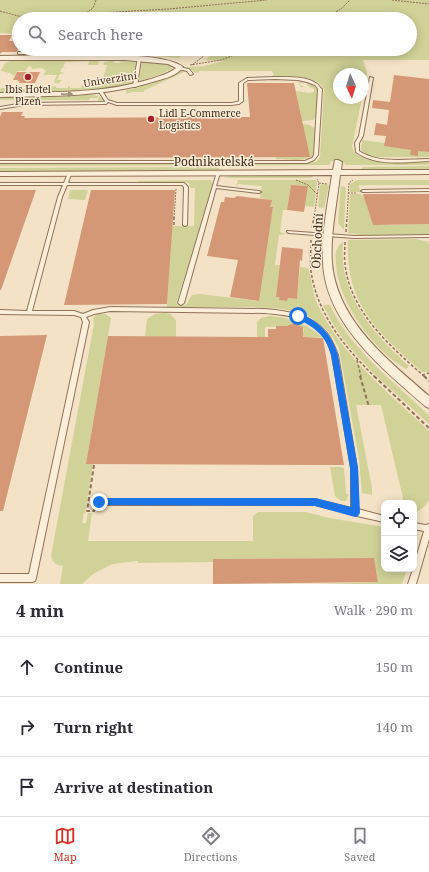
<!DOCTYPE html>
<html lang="en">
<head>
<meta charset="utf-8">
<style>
	:root { --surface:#fff; --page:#f2f2f3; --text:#2b2b33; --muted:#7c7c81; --line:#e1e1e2; --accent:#d93025 }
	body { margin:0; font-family:"Noto Serif",serif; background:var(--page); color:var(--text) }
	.controls { position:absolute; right:12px; bottom:12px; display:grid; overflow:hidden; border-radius:8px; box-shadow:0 2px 10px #0003 }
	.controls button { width:36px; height:36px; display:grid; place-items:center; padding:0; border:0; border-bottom:1px solid var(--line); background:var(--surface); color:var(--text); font:20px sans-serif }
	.compass { position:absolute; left:333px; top:68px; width:36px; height:36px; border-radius:50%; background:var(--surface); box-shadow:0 2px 10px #0003; rotate:176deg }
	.stop { position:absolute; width:12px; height:12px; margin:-9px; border:3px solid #1a73e8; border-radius:50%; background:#fff }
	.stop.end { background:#1a73e8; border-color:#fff; box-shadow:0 1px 4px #0008 }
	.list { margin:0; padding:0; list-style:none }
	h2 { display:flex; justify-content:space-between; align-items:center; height:52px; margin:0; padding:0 16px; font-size:17px }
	h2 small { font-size:13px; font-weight:400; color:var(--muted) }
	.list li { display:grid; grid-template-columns:26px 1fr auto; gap:12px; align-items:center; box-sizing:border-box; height:60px; padding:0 16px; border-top:1px solid var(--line) }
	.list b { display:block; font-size:15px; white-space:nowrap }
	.list em { font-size:13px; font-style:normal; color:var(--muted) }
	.icon { flex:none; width:22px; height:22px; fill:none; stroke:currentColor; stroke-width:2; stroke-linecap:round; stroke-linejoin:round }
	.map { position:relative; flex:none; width:429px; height:584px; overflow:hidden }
	.search { position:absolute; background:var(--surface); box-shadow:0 2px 10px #0003; left:12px; right:12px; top:12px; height:44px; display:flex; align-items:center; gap:10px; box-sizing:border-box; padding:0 14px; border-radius:22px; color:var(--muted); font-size:15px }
	.sheet { height:232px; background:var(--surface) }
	nav { display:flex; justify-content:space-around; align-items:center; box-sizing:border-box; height:56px; border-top:1px solid var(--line); background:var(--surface); font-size:11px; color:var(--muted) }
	nav a { display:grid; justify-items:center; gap:2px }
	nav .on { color:var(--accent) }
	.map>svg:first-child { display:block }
	.green { fill:#d0d297 }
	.building { fill:#d49877 }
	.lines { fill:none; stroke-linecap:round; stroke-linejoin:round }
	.lane-casing { stroke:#907259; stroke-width:2 }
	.street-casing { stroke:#907259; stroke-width:2 }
	.path-far2 { stroke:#907259; stroke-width:1; stroke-dasharray:2 1; stroke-linecap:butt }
	.path-far1 { stroke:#907259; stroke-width:1.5; stroke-dasharray:3 2; stroke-linecap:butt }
	.path { stroke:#907259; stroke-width:2; stroke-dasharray:4 2.5; stroke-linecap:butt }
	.lane { fill:#fcefda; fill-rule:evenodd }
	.street { fill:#fcefda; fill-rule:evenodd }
	.oneway { fill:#9e8e7c }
	.route { fill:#1a73e8 }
	.poi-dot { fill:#a5222c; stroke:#f9ecd6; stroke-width:1.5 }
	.labels { text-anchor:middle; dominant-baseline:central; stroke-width:3; stroke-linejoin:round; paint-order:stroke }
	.far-street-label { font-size:10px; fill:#3f2c1e; stroke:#f9ecd6 }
	.far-poi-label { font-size:10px; fill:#3f2c1e; stroke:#f9ecd6 }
	.street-label { font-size:12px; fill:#3f2c1e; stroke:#f9ecd6 }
</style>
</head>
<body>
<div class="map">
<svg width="429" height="584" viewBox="0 0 429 584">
	<rect width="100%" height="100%" fill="#f3e2c5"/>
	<g class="green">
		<path d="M0,0H429V60H363L367,72L363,92V74H339V98H362L352,147C357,168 412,162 429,162V165H346L342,161H331L329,165L0,166V164H254L316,162L320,157L324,89C315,73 288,78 273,78V75H274L272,71H199L198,73L194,72L189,67L204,66L224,61L205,60L219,49H410V19H19V34L0,33Z"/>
		<polygon points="45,49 172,49 183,52 179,58 145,55 54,55 56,50 47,50 43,52"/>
		<polygon points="16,59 95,59 99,62 98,65 88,65 89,61 65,62 63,67 67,67 62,68 60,72 65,73 60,74 57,80 62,80 58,84 54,82 57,75 43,75 46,71 42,68 32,69 31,66 28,67 25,71 17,71 14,76 10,73 1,71 5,63"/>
		<path d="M116,60L113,63H120L121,61H118L136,62L133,82C110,95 30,93 0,92L1,88L33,89L56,86V88H68V86H70V88H81L82,85H84V88L101,86L107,65H103L104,62Z"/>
		<polygon points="142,61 169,64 172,69 158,75 139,81"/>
		<polygon points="181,71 188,72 184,72 143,91 145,92 132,92 126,94 126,90 154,83"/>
		<polygon points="299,82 309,83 318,88 316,116 313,120 302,121 296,91 309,93 314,92 314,89 308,86 307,83 300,83 301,86 304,86 301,88"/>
		<polygon points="94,95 103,98 105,102 97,102 99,98 90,98 89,100 0,100 0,98 3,96"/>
		<path d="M303,124L310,125L315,129L313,155C305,163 286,159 276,159V157Z"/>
		<polygon points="362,140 385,143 385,146 429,152 429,157 373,157 367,155 361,150"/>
		<polygon points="429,166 429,170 360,170 363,167"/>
		<polygon points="218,167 220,170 212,171 0,171 0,168"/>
		<polygon points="232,176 314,176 311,178 224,178"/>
		<path d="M211,180L213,185L176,304L186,305L192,295L199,294L258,301L273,207H270L271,200L260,198L262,186L238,184L236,187L238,180H316L317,182L314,207L305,206L308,186L291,185L287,210H283L280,232L286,234L279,235L275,265H280L276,297H280V300L287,301L288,298L297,299L300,267L308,268C312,279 312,292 317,303C341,356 388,392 429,431V500L425,506L415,513H414V503H402L403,498L381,405H356L372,488V495L362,493L359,459L339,348C318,305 273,307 232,307C210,307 189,307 167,307L172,226H194L195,188H190V184L186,182H138V181Z"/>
		<polygon points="357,180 429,180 429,185 359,185 360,192 350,192 350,184"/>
		<polygon points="323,184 329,185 324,208 318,207 320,185"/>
		<polygon points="341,186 345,187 346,189 344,230 338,223"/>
		<polygon points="72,190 88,190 85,200 68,199 70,191"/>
		<polygon points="350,194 361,194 362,196 364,196 373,225 429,224 429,234 360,235 348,233"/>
		<path d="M416,239L429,242V372H422C378,332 345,305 348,240Z"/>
		<path d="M343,242C338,294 372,333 409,366L406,369C374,351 338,302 336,264C335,255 335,247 343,242Z"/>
		<path d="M323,305H330C351,350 393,381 429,415V424C391,388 345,354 323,305Z"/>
		<polygon points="164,313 170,314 176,320 176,337 145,336 147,319 155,314"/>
		<path d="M97,314H105L111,318L86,464H93L85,513H84L82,523H86L88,513H92L88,541H253V516L258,512H305L329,518L384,527V569H407L402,584H320L378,582L374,558L213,559V562L138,563V561L112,564L93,574L82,584H60L63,566C56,565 53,563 51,556L94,324L93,318Z"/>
		<path d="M270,316C293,318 304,323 323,337H269L302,334L304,330L303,327L294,323L288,326L265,327V337H257V322L261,318Z"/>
		<polygon points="330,467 340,467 344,468 346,494 349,494 346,501 341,501 335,496"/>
	</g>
	<g class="building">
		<polygon points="0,35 12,35 9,41 19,41 18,50 16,52 2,52 0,54"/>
		<polygon points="17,72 40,72 35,83 19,83 20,81 17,81 18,80 13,80"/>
		<polygon points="394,75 429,79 429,152 418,151 418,156 410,155 411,150 384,146 386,136 374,135 376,123 387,125 389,110 372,108 373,100 390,102"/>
		<polygon points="247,83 294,83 310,157 0,158 0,117 2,112 23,112 21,116 25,116 24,118 250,117"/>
		<polygon points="291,185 308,186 304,212 287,210"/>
		<polygon points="0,190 36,190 1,290 0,290"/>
		<polygon points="91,190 175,190 167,304 64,305"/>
		<polygon points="363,194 429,194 429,224 373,225"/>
		<polygon points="237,196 272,200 270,207 273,207 259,301 230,297 238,260 207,256 221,202 224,202 225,197 234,198"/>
		<polygon points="282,247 303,249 302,261 300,260 297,299 288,298 287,301 279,300 280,297 276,297"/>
		<polygon points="294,323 303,327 303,337 323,338 344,465 86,464 108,336 268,337 268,329 276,329 276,326 287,326"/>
		<polygon points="47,335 3,511 0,511 0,336"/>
		<polygon points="374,558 378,582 213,584 213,559"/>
	</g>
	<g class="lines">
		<defs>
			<g id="lane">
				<polygon points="18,52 50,52 52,53 50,58 48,59 46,58 48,54 18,54"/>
				<polygon points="138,57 141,58 137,86 135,87 133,86"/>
				<polygon points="178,67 189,69 193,74 190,75 187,71 178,69"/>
				<path d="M275,77C287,77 308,76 317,84C318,84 321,89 322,89L318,155L314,160L307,163H0V161H305L312,158L314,155L318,89L315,85L307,82L298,80L275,79L248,80L243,83V101L239,104L231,105H117L108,102L106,104L24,105L0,109V107L24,103L105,102V101L99,92L101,91H102L108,100L117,103H231L237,102L239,101V83L247,78Z"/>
				<path d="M370,77L373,78L363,136L359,143V151C378,164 407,159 429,159V161C405,162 376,167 356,152L355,143L359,136Z"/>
				<polygon points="217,172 218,172 220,173 216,186 259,191 261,192 259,193 216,188 184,303 181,305 178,303"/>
				<path d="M68,173H70L71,174L68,183H184L188,187L187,225L185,226L183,225L184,187L182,185H67L62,197L32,311H74L83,314L93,310L110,307L265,309C287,311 312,314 327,333C332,340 335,347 338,355L357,468L358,509L384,516V522L357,516H355L352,514L315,505H99L97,504L96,502L97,500L99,499H315L351,508V468L332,355C330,348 327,341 323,335C309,317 286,315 265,313L110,311L94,314L86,317L89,322L36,578L35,581L32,582H0V574H29L83,322L81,317L74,315L0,314V310L27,311L58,197L63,185H0V183H64Z"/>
				<polygon points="429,189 429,191 363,192 361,191 363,190"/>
				<polygon points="287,231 354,236 429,235 429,237 354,238 289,233 287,232"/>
				<polygon points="414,523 426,525 429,524 429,539 416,584 408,584 413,569 414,569 414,565 424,531 414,529"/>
			</g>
			<g id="street">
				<path d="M65,55C90,55 165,52 183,67C177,76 166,78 156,81C105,97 53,96 0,97V93C51,92 102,94 151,79C159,76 169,74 176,68L168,64L125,60H0V56Z"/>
				<path d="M335,160H338L342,162L341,170H429V174L340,175C337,203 330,234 332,263C337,321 389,361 429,396V408L425,406C383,369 326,324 323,263C321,234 328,203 332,175L0,176V172L333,170Z"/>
			</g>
		</defs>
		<use href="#lane" class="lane-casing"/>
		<use href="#street" class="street-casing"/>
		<g class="path-far2">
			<polyline points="392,0 429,4"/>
			<polyline points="0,11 18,16 31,17 168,9 267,0"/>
			<polyline points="86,13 93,8 96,0"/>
			<polyline points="323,19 341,9 350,0"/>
			<polyline points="190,65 221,60 250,49"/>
			<polyline points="192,65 213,49"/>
			<polyline points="296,180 308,185 317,194"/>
			<polyline points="319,183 327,184"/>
			<polyline points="348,193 356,193"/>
			<polyline points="174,218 176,189"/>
			<polyline points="314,218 319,183 317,179"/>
			<polyline points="347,218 349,183 353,180"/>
		</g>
		<g class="path-far1">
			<polyline points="174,225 174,217"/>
			<polyline points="312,228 314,217"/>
			<polyline points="346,232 347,217"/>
			<path d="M311,240C311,250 310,261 311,271C317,314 345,348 375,377"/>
			<path d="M345,242C345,249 344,257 345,264C350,312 391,347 425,377"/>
			<polyline points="357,360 361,377"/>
			<polyline points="422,375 429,373"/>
		</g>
		<g class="path">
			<polyline points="360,376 369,407"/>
			<polyline points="374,376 429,428"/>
			<polyline points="424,376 429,381"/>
			<polyline points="94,465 87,511 94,511 95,508"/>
		</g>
		<use href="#lane" class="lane"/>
		<use href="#street" class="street"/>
	</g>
	<defs><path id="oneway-solid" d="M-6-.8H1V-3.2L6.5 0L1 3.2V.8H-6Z"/></defs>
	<use class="oneway" href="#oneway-solid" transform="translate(67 94) rotate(-1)"/>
	<path class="route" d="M298,313C318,320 332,334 338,355L358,468L360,513L358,516L355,517L315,506L96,505L95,502L96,499L99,498H315L351,507L350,468L331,355C325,333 314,328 295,317L294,316Z"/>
	<g class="poi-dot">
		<circle cx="28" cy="77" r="4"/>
		<circle cx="151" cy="119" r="4"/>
	</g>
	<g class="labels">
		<g class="far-street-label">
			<text transform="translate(110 79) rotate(-9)">Univerzitní</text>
		</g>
		<g class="far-poi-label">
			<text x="28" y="89">Ibis Hotel<tspan x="28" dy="12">Plzeň</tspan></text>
			<text x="159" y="113" text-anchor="start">Lidl E-Commerce<tspan x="159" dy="12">Logistics</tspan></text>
		</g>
		<g class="street-label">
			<text x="214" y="161">Podnikatelská</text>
			<text transform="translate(317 241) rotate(-87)">Obchodní</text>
		</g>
	</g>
</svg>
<div class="controls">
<button><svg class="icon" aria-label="locate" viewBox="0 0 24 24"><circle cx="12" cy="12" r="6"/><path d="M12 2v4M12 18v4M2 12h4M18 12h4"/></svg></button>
<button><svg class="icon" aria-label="layers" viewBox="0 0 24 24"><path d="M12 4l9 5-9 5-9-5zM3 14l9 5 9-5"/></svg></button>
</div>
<svg class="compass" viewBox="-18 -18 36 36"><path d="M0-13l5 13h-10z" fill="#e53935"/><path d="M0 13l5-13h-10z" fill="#7c7c81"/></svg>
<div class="stop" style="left:298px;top:316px"></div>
<div class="stop end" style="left:99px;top:502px"></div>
<div class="search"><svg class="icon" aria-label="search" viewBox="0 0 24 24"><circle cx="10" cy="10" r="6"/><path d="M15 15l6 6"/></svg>Search here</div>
</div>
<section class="sheet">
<h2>4 min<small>Walk · 290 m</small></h2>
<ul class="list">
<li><svg class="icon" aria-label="ahead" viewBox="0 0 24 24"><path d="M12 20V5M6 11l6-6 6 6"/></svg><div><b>Continue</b></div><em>150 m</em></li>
<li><svg class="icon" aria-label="right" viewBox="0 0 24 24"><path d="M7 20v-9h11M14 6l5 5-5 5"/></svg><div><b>Turn right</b></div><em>140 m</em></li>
<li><svg class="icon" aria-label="arrive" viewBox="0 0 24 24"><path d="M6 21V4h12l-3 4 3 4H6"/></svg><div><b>Arrive at destination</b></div></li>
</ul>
</section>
<nav>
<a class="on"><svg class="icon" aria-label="map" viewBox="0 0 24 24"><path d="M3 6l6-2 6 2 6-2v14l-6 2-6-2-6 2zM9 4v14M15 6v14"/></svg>Map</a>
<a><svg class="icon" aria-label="directions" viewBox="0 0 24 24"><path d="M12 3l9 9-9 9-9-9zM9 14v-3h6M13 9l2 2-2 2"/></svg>Directions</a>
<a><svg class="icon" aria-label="saved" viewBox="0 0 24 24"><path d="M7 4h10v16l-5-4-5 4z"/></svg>Saved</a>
</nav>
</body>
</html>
